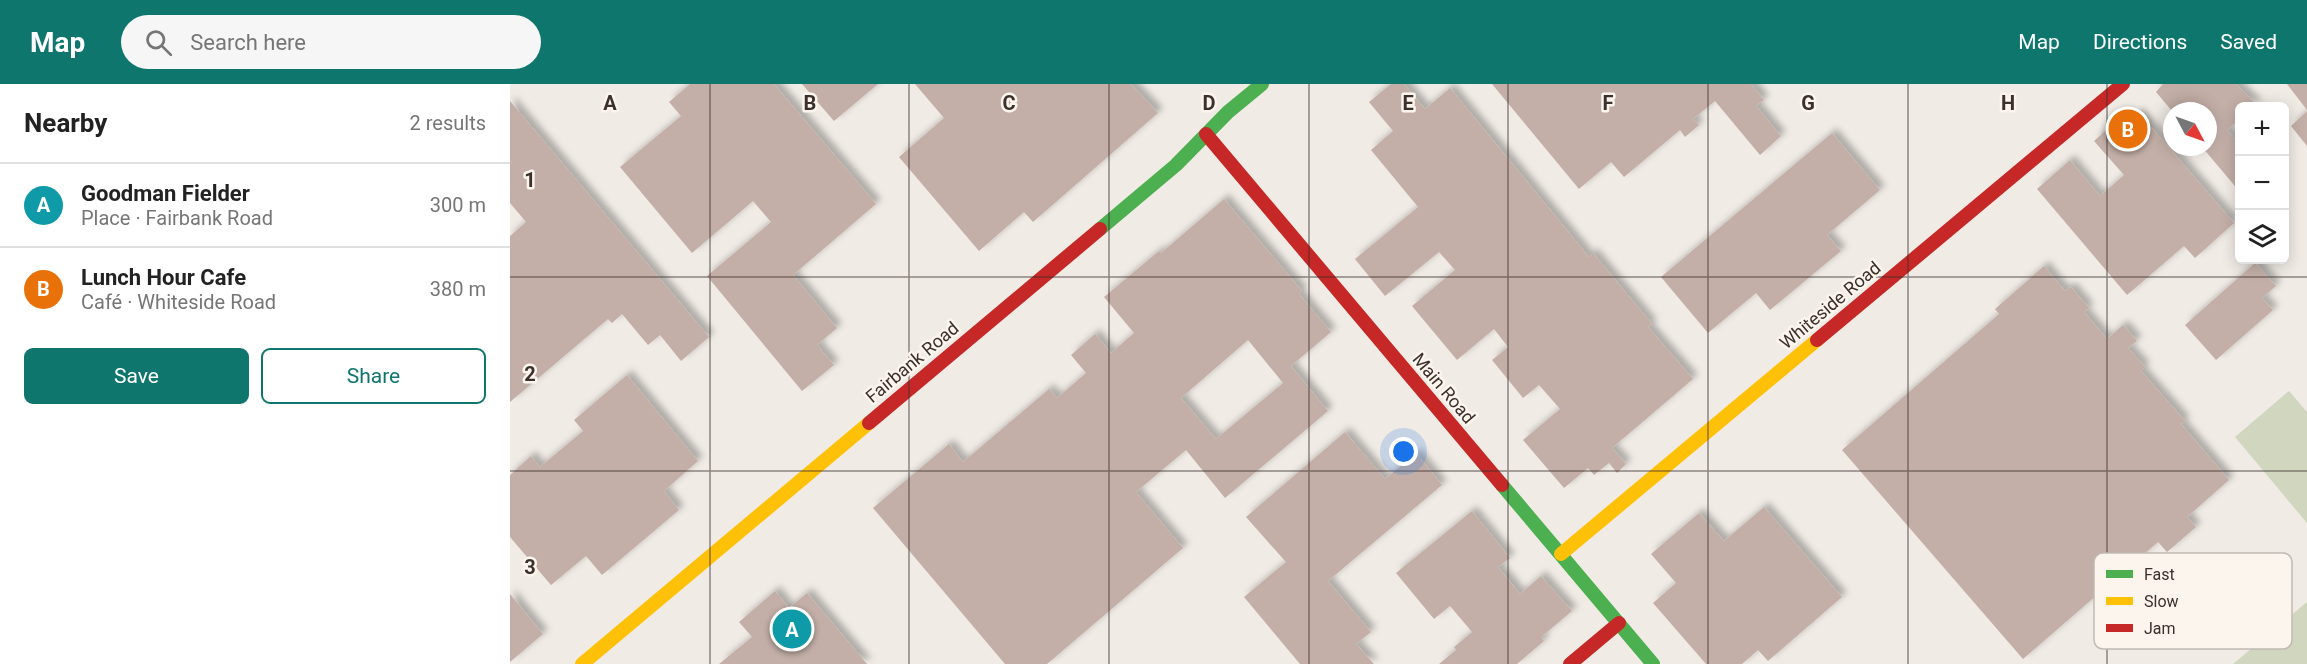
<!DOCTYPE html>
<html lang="en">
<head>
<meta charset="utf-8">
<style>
	:root { --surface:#fff; --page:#f6f6f6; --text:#222; --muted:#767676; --line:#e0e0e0; --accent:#0f766e }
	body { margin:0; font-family:Roboto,sans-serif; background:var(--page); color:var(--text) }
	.controls { position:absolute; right:18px; top:18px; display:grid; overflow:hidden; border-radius:9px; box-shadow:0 3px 15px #0003 }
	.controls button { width:54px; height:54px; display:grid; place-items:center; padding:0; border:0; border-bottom:2px solid var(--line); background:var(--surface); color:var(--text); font:30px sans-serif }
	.compass { position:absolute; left:1653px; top:18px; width:54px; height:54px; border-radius:50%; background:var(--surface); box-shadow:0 3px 15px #0003; rotate:131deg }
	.you { position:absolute; left:894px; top:368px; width:21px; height:21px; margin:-15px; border:4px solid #fff; border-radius:50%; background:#1a73e8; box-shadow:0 0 0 9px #1a73e833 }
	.badge { display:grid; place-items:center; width:39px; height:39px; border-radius:50%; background:var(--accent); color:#fff; font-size:20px; font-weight:700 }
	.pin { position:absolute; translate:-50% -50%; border:3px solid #fff; box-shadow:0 2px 6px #0006 }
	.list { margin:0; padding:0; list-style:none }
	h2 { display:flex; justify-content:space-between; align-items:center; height:78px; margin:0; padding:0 24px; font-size:26px }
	h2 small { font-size:20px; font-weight:400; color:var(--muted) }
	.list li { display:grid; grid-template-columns:39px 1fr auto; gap:18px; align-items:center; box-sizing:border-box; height:84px; padding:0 24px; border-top:2px solid var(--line) }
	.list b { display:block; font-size:22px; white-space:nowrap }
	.list p { margin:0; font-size:20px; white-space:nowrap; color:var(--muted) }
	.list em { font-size:20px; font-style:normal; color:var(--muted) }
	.actions { display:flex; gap:12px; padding:18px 24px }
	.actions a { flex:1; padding:14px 0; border:2px solid var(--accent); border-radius:9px; text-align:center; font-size:21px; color:var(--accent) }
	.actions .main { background:var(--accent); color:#fff }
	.icon { flex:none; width:33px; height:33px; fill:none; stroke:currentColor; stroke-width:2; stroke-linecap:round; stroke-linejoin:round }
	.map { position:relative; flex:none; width:1797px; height:580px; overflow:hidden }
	header { display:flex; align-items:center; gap:36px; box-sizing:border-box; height:84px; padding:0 30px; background:var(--accent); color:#fff }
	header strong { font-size:28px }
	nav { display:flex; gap:33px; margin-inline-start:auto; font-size:21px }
	.search { width:420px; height:54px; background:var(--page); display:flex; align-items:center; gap:15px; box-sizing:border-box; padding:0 21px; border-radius:33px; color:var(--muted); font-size:22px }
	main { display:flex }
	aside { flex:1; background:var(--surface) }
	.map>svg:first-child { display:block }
	.green { fill:#d1d6bf }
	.building { fill:#c3afa7; fill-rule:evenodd; filter:url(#shadow) }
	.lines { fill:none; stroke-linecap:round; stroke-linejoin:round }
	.fast { stroke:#4caf50; stroke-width:14 }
	.slow { stroke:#ffc107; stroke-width:14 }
	.jam { stroke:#c62828; stroke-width:14 }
	.grid { fill:none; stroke:#3b302b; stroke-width:1.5; stroke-opacity:0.55 }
	.labels { text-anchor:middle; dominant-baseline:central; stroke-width:5; stroke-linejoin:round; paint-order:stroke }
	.street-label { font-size:18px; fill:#3b302b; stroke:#fbf5ee }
	.key { fill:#fbf5ee; stroke:#c1bab4; stroke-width:1.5 }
	.key-label { font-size:16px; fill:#3b302b }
	.grid-label { font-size:20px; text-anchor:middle; font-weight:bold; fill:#3b302b; stroke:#fbf5ee; stroke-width:5; stroke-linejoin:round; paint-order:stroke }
</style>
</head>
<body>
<header>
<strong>Map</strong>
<div class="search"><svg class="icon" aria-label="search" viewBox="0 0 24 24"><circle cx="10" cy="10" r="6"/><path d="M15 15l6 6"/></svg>Search here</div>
<nav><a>Map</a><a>Directions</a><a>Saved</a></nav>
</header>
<main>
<aside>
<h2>Nearby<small>2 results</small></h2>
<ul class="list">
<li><span class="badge" style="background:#0f9aa8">A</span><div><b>Goodman Fielder</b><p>Place · Fairbank Road</p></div><em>300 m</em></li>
<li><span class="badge" style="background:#e8710a">B</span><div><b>Lunch Hour Cafe</b><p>Café · Whiteside Road</p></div><em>380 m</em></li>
</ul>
<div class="actions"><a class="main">Save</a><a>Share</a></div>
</aside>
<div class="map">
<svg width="1797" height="580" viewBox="0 0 1797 580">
	<defs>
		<filter id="shadow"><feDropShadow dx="5" dy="-5" stdDeviation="3" flood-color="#0004"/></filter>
	</defs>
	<rect width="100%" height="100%" fill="#f0ebe5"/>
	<g class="green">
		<polygon points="1779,307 1797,328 1797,439 1725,353"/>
		<polygon points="1797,518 1797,580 1723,580"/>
	</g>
	<g class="building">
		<polygon points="180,0 264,0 366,120 283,191 327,244 307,261 324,281 292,307 197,192 261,138 243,117 182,169 110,83 171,32 159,18"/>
		<polygon points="292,0 368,0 324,37"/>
		<polygon points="405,0 621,0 648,29 523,138 514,128 469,167 389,73 434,34"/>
		<polygon points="881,0 894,0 915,25 940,4 1079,173 1083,169 1142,240 1138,243 1183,295 1102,364 1116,380 1107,389 1099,379 1084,391 1078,384 1054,404 1013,356 1050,325 1029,301 1013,314 982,276 998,263 984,245 947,276 902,222 945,186 929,168 875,212 845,175 908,123 861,66 883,47 859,18"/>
		<polygon points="982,0 1241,0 1254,16 1246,22 1271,52 1250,71 1205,17 1183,35 1189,41 1175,53 1170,46 1114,93 1101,78 1069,105"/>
		<polygon points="1653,0 1726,0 1748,22 1730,22 1730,35 1717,46 1730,61 1730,108 1692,63 1698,63 1698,27 1662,27 1646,8"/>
		<polygon points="1777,0 1797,0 1797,26"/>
		<polygon points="0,17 199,253 171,277 150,251 138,261 112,230 102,239 98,235 0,318 0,152 16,138 0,119"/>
		<polygon points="1797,27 1797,62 1781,42"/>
		<polygon points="1629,29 1724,139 1685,174 1674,162 1617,211 1527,105 1560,76 1590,112 1614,91 1584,57 1604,39 1609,45"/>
		<polygon points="1322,49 1370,106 1317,151 1331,167 1260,226 1246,209 1198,249 1151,193"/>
		<path d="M714,115L792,207L789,210L821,248L781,282L818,327L715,414L676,366L626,408L673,464L537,580H495L363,424L439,360L453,378L539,305L547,314L576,289L561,271L585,250L601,269L624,249L594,213L649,167L651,169ZM738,256L773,299L706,355L671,314Z"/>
		<polygon points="1745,179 1766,202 1752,214 1763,226 1706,276 1675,241"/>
		<polygon points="1534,182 1555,207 1561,203 1579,224 1574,228 1597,255 1613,241 1627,257 1618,264 1635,283 1631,287 1675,337 1671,340 1719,396 1677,433 1686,443 1657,468 1648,458 1513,575 1332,366 1489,230 1485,225"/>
		<polygon points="117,291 188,377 154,407 169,426 92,491 76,472 41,501 0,453 0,391 21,372 30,383 73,347 64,336"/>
		<polygon points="835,348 875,395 906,369 932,401 818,497 861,548 846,560 864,580 790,580 734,513 776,478 736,433"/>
		<polygon points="1254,423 1332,513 1258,577 1248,566 1232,580 1196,580 1143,519 1166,499 1141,470 1189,429 1214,457"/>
		<polygon points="962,427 1000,474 988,483 1010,510 1031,492 1062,527 1031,553 1034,557 1007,580 929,580 946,566 944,563 962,548 940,522 924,535 886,489"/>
		<polygon points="265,507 279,524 297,509 357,580 209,580 242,553 229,538"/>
		<polygon points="0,510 33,550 0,578"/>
	</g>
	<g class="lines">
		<g class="fast">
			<polyline points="590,145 666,81 718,28 752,0"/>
			<polyline points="992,401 1143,580"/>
		</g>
		<g class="slow">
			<polyline points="1051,470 1307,256"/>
			<polyline points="72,580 359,339"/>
		</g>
		<g class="jam">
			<polyline points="696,50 992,401"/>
			<polyline points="1307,256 1613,0"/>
			<polyline points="359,339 590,145"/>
			<polyline points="1060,580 1109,539"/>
		</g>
	</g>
	<path class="grid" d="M200,0V580M399,0V580M599,0V580M799,0V580M998,0V580M1198,0V580M1398,0V580M1597,0V580M0,193H1797M0,387H1797"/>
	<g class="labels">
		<g class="street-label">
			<text transform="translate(1320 221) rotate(-40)">Whiteside Road</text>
			<text transform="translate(402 278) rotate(-40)">Fairbank Road</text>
			<text transform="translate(934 304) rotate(50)">Main Road</text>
		</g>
	</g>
	<rect x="1584" y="469" width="198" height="96" rx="9" class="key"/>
	<rect x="1596" y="486" width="27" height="8" fill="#4caf50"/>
	<rect x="1596" y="513" width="27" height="8" fill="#ffc107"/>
	<rect x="1596" y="540" width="27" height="8" fill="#c62828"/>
	<g class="key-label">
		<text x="1634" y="496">Fast</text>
		<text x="1634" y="523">Slow</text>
		<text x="1634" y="550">Jam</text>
	</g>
	<g class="grid-label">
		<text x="100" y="26">A</text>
		<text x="300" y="26">B</text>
		<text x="499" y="26">C</text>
		<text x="699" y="26">D</text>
		<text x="898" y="26">E</text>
		<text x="1098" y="26">F</text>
		<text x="1298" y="26">G</text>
		<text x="1498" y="26">H</text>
		<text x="20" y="103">1</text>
		<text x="20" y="297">2</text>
		<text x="20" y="490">3</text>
	</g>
</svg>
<div class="controls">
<button>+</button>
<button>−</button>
<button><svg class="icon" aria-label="layers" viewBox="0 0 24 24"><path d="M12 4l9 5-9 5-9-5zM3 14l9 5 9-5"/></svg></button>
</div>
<svg class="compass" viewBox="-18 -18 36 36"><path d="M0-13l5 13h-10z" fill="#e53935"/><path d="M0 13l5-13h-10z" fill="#767676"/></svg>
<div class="you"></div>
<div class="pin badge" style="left:282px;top:545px;background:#0f9aa8">A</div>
<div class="pin badge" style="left:1618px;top:45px;background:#e8710a">B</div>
</div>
</main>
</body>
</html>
